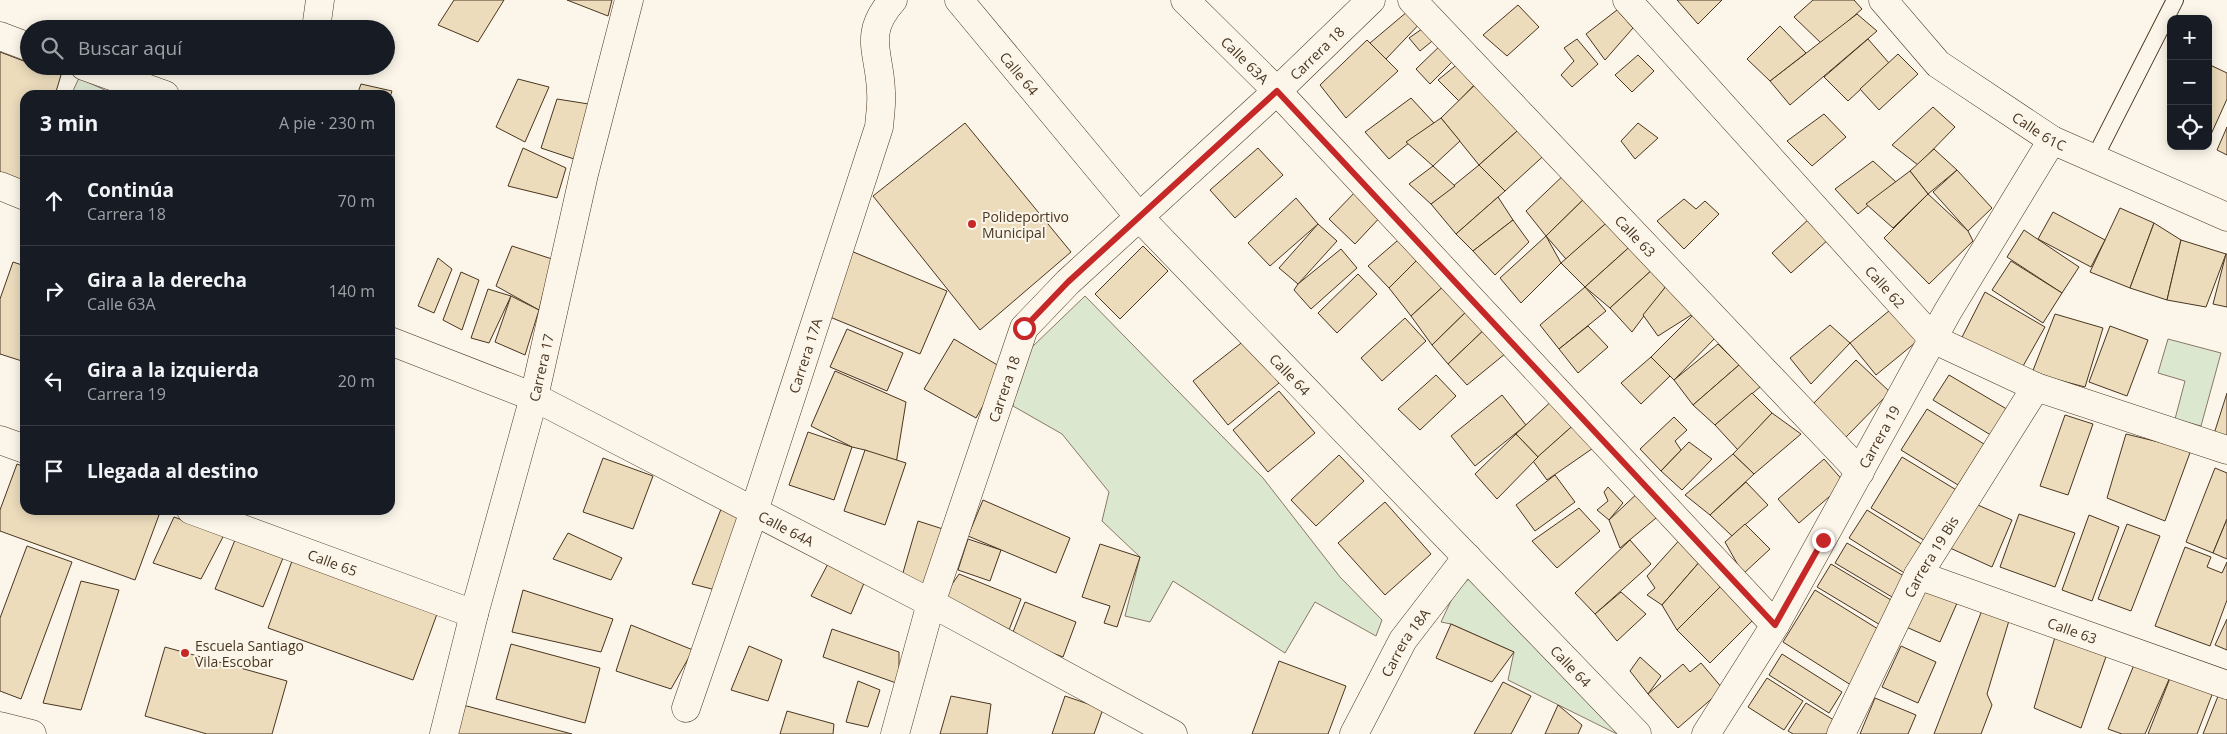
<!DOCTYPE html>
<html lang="es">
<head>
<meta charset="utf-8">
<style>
	:root { --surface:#171b24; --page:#242831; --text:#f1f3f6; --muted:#9ea1a6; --line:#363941 }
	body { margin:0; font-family:"Open Sans",sans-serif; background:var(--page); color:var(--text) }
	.controls { position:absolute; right:15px; top:15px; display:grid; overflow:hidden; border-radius:10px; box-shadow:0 2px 12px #0003 }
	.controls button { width:45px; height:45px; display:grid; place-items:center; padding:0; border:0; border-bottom:1px solid var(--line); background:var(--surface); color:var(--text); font:25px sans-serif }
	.stop { position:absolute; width:15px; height:15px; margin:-11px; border:4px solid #c62828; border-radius:50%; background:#fff }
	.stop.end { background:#c62828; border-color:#fff; box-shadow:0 1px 5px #0008 }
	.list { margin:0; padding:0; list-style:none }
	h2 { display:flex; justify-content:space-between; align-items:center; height:65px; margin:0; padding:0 20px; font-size:21px }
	h2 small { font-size:16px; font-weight:400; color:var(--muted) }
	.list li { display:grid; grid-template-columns:32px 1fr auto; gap:15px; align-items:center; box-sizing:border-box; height:90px; padding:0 20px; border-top:1px solid var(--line) }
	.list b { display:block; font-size:19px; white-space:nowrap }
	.list p { margin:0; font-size:16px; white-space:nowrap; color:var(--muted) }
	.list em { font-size:16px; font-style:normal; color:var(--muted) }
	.icon { flex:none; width:28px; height:28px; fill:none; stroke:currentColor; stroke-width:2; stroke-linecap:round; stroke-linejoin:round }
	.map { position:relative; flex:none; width:2227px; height:734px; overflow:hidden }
	.search { position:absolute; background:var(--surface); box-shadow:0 2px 12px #0003; left:20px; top:20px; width:375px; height:55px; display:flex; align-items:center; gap:12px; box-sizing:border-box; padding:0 18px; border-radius:28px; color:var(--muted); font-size:19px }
	.panel { position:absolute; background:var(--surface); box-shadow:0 2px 12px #0003; left:20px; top:90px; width:375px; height:425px; border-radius:15px }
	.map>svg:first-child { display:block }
	.green { fill:#dce7d0; stroke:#887966 }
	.building { fill:#ecdcbc; stroke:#4a3520 }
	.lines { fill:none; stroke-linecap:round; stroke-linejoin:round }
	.lane-casing { stroke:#4a3520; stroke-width:18 }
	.street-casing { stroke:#4a3520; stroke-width:29 }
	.lane { stroke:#fbf6e9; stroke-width:16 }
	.street { stroke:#fbf6e9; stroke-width:28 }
	.route { stroke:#c62828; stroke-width:6 }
	.poi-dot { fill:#c62828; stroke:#fbf6e9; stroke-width:2 }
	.labels { text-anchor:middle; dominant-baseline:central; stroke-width:4; stroke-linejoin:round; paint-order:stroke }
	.street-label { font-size:14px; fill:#4a3520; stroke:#fbf6e9 }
	.poi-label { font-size:14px; fill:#4a3520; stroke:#fbf6e9; text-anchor:start }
</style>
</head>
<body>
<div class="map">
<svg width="2227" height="734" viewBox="0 0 2227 734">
	<rect width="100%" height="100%" fill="#fbf6e9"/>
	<g class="green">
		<polygon points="79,78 107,91 103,95 71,95"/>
		<polygon points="1085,296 1263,478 1340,577 1382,620 1376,636 1315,602 1285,653 1173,581 1150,622 1125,616 1140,557 1102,521 1109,492 1062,434 1013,406 1018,366 1032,347"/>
		<polygon points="2168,339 2221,353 2201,426 2175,419 2185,381 2158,373"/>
		<polygon points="1473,576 1627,734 1617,734 1508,680 1514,652 1451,624 1441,622 1457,588"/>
	</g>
	<g class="building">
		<polygon points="454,0 504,0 478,42 438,25"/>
		<polygon points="567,0 612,0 608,16"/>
		<polygon points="1677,0 1722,0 1698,24"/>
		<polygon points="1813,0 1854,0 1862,9 1822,44 1794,17"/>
		<polygon points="1518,5 1539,27 1507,56 1483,35"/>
		<polygon points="1414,6 1426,17 1386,59 1370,43"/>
		<polygon points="1617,10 1633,28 1605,60 1586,34"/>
		<polygon points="1857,14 1877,31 1790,105 1770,81"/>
		<polygon points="1432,22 1442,33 1420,51 1409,38"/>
		<polygon points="1780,26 1806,53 1770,81 1747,59"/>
		<polygon points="1577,39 1598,64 1572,87 1561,75 1574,61 1564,48"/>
		<polygon points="1868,39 1889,63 1848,101 1824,77"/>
		<polygon points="1367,40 1398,71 1346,118 1320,85"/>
		<polygon points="1445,41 1459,55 1430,84 1416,69"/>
		<polygon points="0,52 29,63 29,66 37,66 61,75 55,95 25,95 25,184 0,172"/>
		<polygon points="1898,54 1918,74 1879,110 1860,89"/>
		<polygon points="1638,55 1654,71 1632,92 1615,75"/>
		<polygon points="1459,63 1477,82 1459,101 1438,80"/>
		<polygon points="2208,64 2227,73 2227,99 2208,141"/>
		<polygon points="1483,77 1525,124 1479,165 1441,118"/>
		<polygon points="518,79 549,87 525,142 496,127"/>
		<polygon points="361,84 392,91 390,97 390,95 357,95"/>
		<polygon points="1411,98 1434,123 1389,159 1365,132"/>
		<polygon points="557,99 595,105 583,162 541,148"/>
		<polygon points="1933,107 1955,127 1918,165 1892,145"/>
		<polygon points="1824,114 1846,137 1812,166 1787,141"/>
		<polygon points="1441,118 1460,141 1433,166 1406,142"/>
		<polygon points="965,123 1071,252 980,330 873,196"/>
		<polygon points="1638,123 1658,138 1635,159 1621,141"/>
		<polygon points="1525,124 1550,150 1505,191 1479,165"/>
		<polygon points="2227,127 2227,155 2217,150"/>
		<polygon points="523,148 566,168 557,198 508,186"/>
		<polygon points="1258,148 1283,175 1235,218 1210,190"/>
		<polygon points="1934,149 1957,170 1928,194 1910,171"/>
		<polygon points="1873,161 1896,182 1858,214 1835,189"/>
		<polygon points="1479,165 1505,191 1456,234 1431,204"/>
		<polygon points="1433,166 1455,186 1431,204 1409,184"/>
		<polygon points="1957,170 1992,208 1968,231 1933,192"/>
		<polygon points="1568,171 1589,194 1546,236 1526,211"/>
		<polygon points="1910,171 1928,194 1893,228 1866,204"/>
		<polygon points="1359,188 1384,213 1355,244 1329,219"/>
		<polygon points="1589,194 1612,218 1566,259 1546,236"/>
		<polygon points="1928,194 1968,231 1973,241 1929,284 1884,238"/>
		<polygon points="1498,197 1513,220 1473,251 1456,234"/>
		<polygon points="1296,198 1318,224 1270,266 1248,243"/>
		<polygon points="1684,199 1696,209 1705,201 1719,214 1684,249 1657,221"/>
		<polygon points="2120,208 2154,223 2130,288 2090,272"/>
		<polygon points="2053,212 2105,240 2091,267 2038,239"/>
		<polygon points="1612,218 1635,242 1585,287 1561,263"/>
		<polygon points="1810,218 1829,239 1791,273 1772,253"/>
		<polygon points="1513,220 1529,242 1495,275 1473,251"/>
		<polygon points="2154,223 2181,240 2167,300 2130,288"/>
		<polygon points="1318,224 1337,241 1298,284 1279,268"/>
		<polygon points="2024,230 2079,267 2062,293 2007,257"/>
		<polygon points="1404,235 1422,255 1389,288 1368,266"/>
		<polygon points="1546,236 1561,263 1521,303 1500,278"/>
		<polygon points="2181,240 2226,254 2206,307 2167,300"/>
		<polygon points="1635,242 1653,269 1610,308 1585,287"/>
		<polygon points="512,246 552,259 539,310 496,286"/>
		<polygon points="1143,246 1168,271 1120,319 1095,294"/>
		<polygon points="1341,249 1357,268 1311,309 1294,290 1298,284"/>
		<polygon points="851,251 947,291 920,354 825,315"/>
		<polygon points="2226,254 2227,254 2227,307 2213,304"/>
		<polygon points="1422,255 1447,283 1411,316 1389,288"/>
		<polygon points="438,258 452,269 434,313 418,306"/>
		<polygon points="2011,261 2062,293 2043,323 1992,290"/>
		<polygon points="13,262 25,266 25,362 0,354 0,299"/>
		<polygon points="1653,269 1667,285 1632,332 1610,308"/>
		<polygon points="461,272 479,280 462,330 443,320"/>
		<polygon points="1358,274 1377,294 1337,333 1318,313"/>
		<polygon points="1447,283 1471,307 1432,345 1411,316"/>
		<polygon points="1667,285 1696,312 1658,336 1643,315"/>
		<polygon points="1585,287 1606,311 1559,349 1540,325"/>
		<polygon points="488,289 511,296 489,343 471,338"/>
		<polygon points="1985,292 2045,327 2018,375 1959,343"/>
		<polygon points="511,296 539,310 525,355 495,342"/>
		<polygon points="1895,306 1921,338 1876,375 1850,343"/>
		<polygon points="1471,307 1487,327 1448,364 1432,345"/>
		<polygon points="1696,312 1718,335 1674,380 1651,357"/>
		<polygon points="2055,314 2103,328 2085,387 2032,373"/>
		<polygon points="1405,318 1426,341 1382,381 1361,358"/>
		<polygon points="1830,325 1850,343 1811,384 1790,358"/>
		<polygon points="1588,326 1608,347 1578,373 1559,349"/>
		<polygon points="2110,326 2148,340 2127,396 2089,382"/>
		<polygon points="1487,327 1511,349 1467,385 1448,364"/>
		<polygon points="847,329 903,353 887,391 830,367"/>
		<polygon points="954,339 1004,369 976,418 924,389"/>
		<polygon points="1245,340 1279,383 1228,425 1193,381"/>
		<polygon points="1718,344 1739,365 1693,405 1674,380"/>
		<polygon points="1651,357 1670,376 1641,404 1621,383"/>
		<polygon points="1856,360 1890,392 1846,437 1812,405"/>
		<polygon points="1739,365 1760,387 1715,425 1693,405"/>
		<polygon points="835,371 906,402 896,464 865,450 852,447 811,426"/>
		<polygon points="1436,375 1456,396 1420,430 1398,409"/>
		<polygon points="1949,375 2010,411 1994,437 1933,400"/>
		<polygon points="1279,391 1315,433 1268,472 1233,430"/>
		<polygon points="1752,393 1772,413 1738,450 1715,425"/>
		<polygon points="2227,393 2227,440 2213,437"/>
		<polygon points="1502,395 1526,425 1475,466 1451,436"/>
		<polygon points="1556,397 1578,421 1538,457 1516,434"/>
		<polygon points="1927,409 1984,444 1958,485 1901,450"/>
		<polygon points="1772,413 1801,434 1754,474 1733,454"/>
		<polygon points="2065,415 2093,424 2068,495 2040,486"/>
		<polygon points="1674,417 1687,430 1675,441 1681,450 1661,471 1640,449"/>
		<polygon points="1578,421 1599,444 1547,480 1533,461"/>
		<polygon points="808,432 852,447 834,500 789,485"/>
		<polygon points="1516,434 1538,457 1497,499 1475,474"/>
		<polygon points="2126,434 2191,450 2165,521 2107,498"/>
		<polygon points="1689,442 1712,459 1682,490 1661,471"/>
		<polygon points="865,450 906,463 885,525 844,511"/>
		<polygon points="1733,454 1754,474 1710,515 1685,495"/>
		<polygon points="1339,455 1364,481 1316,526 1291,500"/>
		<polygon points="1902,457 1963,494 1932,545 1871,508"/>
		<polygon points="603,458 653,476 633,529 583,512"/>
		<polygon points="1824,459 1845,483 1799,523 1778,499"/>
		<polygon points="17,464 25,467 25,510 145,510 159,515 135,580 0,531 0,510"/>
		<polygon points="2215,468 2227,473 2227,519 2213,553 2186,542"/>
		<polygon points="1555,475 1575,502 1535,531 1516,505"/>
		<polygon points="1746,482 1768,505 1732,536 1710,515"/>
		<polygon points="1608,487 1623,503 1609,520 1597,510 1608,501 1604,492"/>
		<polygon points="1642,489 1662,513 1620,548 1609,520"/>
		<polygon points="983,500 1070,538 1056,573 968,536"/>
		<polygon points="1385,502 1431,554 1385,595 1338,543"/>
		<polygon points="1971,502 2012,520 1992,567 1950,548"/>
		<polygon points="723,504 744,516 716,590 692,584"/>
		<polygon points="1579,508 1600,531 1557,568 1532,541"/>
		<polygon points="1867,510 1931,550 1914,579 1849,538"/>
		<polygon points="2019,514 2075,533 2055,587 2000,567"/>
		<polygon points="2089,515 2119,527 2092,601 2062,590"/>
		<polygon points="174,517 224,535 201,579 153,563"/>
		<polygon points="2227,519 2227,559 2213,553"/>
		<polygon points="918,521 946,530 927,591 900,583"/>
		<polygon points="1745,524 1770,549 1743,574 1725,542"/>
		<polygon points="2127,524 2160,536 2131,611 2098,599"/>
		<polygon points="568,533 622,558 611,580 553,559"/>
		<polygon points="1683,536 1702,559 1662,605 1647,595 1655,588 1647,576"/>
		<polygon points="968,539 1001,550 990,581 958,570"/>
		<polygon points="235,540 283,558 263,607 215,589"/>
		<polygon points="1630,540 1651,564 1595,614 1575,593"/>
		<polygon points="1847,543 1909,579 1897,600 1835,563"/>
		<polygon points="1100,544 1140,557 1117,627 1104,623 1110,606 1082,597"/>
		<polygon points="27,546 72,562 21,699 0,691 0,618"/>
		<polygon points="2185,547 2211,557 2207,567 2222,573 2227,562 2227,600 2210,646 2155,626"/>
		<polygon points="1702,559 1721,586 1677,630 1662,605"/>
		<polygon points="830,560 867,576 851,614 811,596"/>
		<polygon points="292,561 437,614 413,680 268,628"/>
		<polygon points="1831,564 1901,606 1887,629 1817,587"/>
		<polygon points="959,574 1021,599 1009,630 940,602"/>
		<polygon points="1925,578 1961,594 1940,642 1904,626"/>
		<polygon points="81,581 119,590 81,710 43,703"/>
		<polygon points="1721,586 1754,619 1710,663 1677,630"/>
		<polygon points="523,590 613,619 601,652 512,632"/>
		<polygon points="1815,590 1886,634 1854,687 1783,642"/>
		<polygon points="1621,592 1646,614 1617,641 1595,614"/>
		<polygon points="1025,602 1076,622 1063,657 1011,637"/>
		<polygon points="1984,605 2011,614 1987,694 1992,705 1981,734 1934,734"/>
		<polygon points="2227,619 2227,650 2215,645"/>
		<polygon points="1451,624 1514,652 1492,682 1436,658"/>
		<polygon points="631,625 693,650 671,689 616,671"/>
		<polygon points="2058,627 2108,651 2081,728 2034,708"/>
		<polygon points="832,629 899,652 899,684 823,657"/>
		<polygon points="511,644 600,668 585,723 496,699"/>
		<polygon points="749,646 782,660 768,701 731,690"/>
		<polygon points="1901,646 1936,662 1918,703 1882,687"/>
		<polygon points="165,647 287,681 272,734 207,734 145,716"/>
		<polygon points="1782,654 1842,692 1829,713 1769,675"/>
		<polygon points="2138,655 2174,668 2145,734 2122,734 2108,729"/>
		<polygon points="1640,657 1661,676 1648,694 1630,671"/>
		<polygon points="1279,661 1346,686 1328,734 1252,734"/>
		<polygon points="1701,663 1723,689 1678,728 1648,694 1683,664 1690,672"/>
		<polygon points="2174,668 2215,687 2197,734 2148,734"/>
		<polygon points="1767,678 1803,701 1784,730 1748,707"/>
		<polygon points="858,681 880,690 868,727 846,722"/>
		<polygon points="1503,682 1531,696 1511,734 1474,734"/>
		<polygon points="2222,686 2227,687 2227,734 2203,734"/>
		<polygon points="951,696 991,704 987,734 940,734"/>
		<polygon points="1065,696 1103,709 1094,734 1052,734"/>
		<polygon points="1875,698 1916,715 1908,734 1860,734"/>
		<polygon points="1806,703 1837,722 1829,734 1793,734 1788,731"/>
		<polygon points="463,705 572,734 455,734"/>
		<polygon points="1558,705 1582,725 1578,734 1545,734"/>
		<polygon points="787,711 834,724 833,734 780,734"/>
	</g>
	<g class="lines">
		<defs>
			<polyline id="lane" points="2094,159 2175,0"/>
			<g id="street">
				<path id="s1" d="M959,0L1140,218L1637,734"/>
				<path id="s2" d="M1185,0L1277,91L1775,625"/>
				<path id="s3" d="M1412,0L1860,472"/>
				<path id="s4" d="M1627,0L1933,339L2036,387L2227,450"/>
				<path id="s5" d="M1883,0L1938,64L2052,140L2227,217"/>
				<polyline points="316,29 320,0"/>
				<polyline points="0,36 29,47"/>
				<polyline points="84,66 165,95"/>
				<polyline points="0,186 25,196"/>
				<path id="s6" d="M390,341L534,397L931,603L1173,734"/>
				<polyline points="0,440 25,449"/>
				<path id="s7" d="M191,510L474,614"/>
				<path id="s8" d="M1918,575L2227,685"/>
				<path id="s9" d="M686,708L754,511L879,127C880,115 882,103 881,92C880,52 862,35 893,0"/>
				<polyline points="0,726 32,734"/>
				<path id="s10" d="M444,734L474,614L534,397L584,174L629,0"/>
				<path id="s11" d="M895,734L931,603L1024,328L1068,282L1277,91L1371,0"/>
				<path id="s12" d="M1354,734L1403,640L1467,557"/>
				<path id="s13" d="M1706,734L1775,625L1948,311L2052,140"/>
				<path id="s14" d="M1841,734L1918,575L2036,387"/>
			</g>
		</defs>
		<use href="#lane" class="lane-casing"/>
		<use href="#street" class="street-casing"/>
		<use href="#lane" class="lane"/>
		<use href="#street" class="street"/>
	</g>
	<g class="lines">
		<polyline class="route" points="1024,328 1068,282 1277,91 1775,625 1823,540"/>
	</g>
	<g class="poi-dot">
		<circle cx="972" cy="224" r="5"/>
		<circle cx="185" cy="653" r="5"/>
	</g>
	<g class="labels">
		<g class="street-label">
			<text stroke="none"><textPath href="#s11" startOffset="828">Carrera 18</textPath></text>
			<text stroke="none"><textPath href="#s2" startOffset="85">Calle 63A</textPath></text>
			<text stroke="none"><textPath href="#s1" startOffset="95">Calle 64</textPath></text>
			<text stroke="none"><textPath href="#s5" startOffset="206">Calle 61C</textPath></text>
			<text stroke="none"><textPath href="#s3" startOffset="325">Calle 63</textPath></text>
			<text stroke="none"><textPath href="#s4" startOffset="386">Calle 62</textPath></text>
			<text stroke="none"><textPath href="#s9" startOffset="372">Carrera 17A</textPath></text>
			<text stroke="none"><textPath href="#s10" startOffset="379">Carrera 17</textPath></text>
			<text stroke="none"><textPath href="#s1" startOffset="500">Calle 64</textPath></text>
			<text stroke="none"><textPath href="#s11" startOffset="362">Carrera 18</textPath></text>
			<text stroke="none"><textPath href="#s13" startOffset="344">Carrera 19</textPath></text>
			<text stroke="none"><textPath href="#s6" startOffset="439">Calle 64A</textPath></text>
			<text stroke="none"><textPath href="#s14" startOffset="199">Carrera 19 Bis</textPath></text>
			<text stroke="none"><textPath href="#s7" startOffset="151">Calle 65</textPath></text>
			<text stroke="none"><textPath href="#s8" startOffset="164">Calle 63</textPath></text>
			<text stroke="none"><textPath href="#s12" startOffset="105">Carrera 18A</textPath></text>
			<text stroke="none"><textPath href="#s1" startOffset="905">Calle 64</textPath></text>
		</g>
		<g class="poi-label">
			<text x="982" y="216">Polideportivo<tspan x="982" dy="16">Municipal</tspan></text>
			<text x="195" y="645">Escuela Santiago<tspan x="195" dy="16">Vila Escobar</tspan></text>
		</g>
	</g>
</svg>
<div class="controls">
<button>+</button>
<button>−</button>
<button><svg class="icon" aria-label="locate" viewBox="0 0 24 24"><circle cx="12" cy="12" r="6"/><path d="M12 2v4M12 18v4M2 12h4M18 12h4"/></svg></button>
</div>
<div class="stop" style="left:1024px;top:328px"></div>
<div class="stop end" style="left:1823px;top:540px"></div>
<div class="search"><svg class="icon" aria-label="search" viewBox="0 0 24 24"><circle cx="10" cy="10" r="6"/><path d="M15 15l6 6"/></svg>Buscar aquí</div>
<section class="panel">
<h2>3 min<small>A pie · 230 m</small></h2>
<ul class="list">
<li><svg class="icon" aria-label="ahead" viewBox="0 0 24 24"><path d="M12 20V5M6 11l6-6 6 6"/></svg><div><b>Continúa</b><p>Carrera 18</p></div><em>70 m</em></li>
<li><svg class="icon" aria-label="right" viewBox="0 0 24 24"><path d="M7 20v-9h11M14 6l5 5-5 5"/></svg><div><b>Gira a la derecha</b><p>Calle 63A</p></div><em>140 m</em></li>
<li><svg class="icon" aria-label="left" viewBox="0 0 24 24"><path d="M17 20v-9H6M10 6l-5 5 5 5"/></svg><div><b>Gira a la izquierda</b><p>Carrera 19</p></div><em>20 m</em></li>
<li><svg class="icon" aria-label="arrive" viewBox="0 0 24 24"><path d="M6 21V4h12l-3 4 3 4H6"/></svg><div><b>Llegada al destino</b></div></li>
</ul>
</section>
</div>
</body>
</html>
